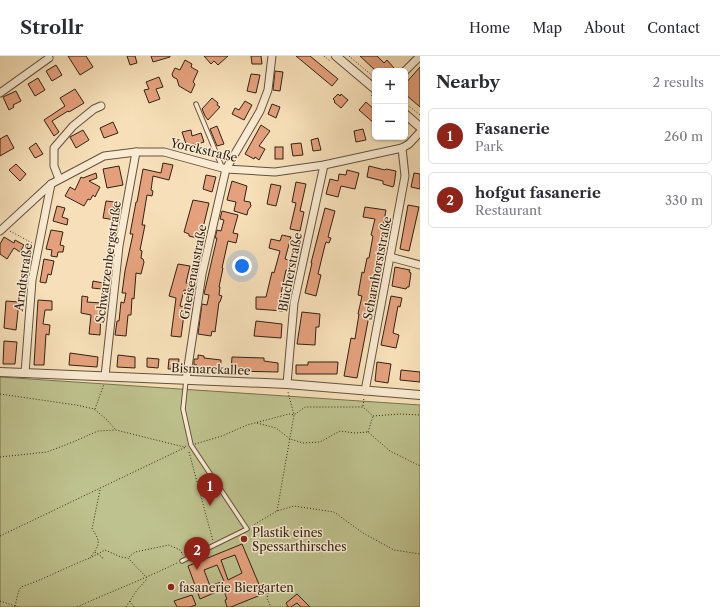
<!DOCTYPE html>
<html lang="en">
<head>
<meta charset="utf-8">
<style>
	:root { --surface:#fff; --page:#f7f7f7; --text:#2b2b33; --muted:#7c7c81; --line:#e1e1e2; --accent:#8f2418 }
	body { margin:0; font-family:"Libre Caslon Text",serif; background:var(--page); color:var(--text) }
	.controls { position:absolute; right:12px; top:12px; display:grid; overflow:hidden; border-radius:6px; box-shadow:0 1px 3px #0004 }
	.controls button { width:36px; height:36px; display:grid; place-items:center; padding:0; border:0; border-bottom:1px solid var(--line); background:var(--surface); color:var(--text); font:20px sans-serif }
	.you { position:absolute; left:242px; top:210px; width:14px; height:14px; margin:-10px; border:3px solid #fff; border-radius:50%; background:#1a73e8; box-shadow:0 0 0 6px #1a73e833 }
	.badge { display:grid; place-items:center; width:26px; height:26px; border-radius:50%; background:var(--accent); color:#fff; font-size:13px; font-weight:700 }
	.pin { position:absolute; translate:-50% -33px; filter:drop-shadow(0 1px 2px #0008) }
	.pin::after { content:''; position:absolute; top:21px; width:14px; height:12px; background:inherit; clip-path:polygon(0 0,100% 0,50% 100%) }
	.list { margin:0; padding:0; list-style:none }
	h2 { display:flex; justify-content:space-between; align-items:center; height:52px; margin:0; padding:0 16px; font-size:17px }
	h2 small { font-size:13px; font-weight:400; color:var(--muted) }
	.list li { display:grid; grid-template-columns:26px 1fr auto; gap:12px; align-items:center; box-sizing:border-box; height:56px; margin:0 8px 8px; padding:0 8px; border:1px solid var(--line); border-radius:6px }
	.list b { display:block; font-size:15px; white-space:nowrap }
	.list p { margin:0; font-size:13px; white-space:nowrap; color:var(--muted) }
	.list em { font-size:13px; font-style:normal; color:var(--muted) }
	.map { position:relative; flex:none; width:420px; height:551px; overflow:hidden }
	header { display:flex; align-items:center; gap:24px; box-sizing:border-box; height:56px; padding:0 20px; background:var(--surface); border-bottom:1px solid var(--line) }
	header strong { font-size:19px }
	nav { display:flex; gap:22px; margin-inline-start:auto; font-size:14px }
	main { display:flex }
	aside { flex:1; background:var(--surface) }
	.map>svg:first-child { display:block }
	.green { fill:#bec28e; stroke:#777252 }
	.building { fill:#e5a17d; stroke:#302215; fill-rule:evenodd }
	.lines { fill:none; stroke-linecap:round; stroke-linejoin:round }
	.service-casing { stroke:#62523e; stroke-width:5.5 }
	.minor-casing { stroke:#62523e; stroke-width:9 }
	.tertiary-casing { stroke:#62523e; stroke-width:10 }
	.path { stroke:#302215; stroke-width:1; stroke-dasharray:1 2; stroke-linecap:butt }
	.service { stroke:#faebd2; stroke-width:3.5 }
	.minor { stroke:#faebd2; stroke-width:7 }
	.tertiary { stroke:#faebd2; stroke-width:8 }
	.poi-dot { fill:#8f2418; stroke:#faebd2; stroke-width:1.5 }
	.labels { text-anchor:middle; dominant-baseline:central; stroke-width:3; stroke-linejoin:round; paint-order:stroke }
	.street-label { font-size:12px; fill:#302215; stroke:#faebd2 }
	.poi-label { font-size:12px; fill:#302215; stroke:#faebd2; text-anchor:start }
</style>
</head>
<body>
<header>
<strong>Strollr</strong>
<nav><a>Home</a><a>Map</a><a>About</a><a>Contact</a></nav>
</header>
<main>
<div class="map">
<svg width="420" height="551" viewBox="0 0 420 551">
	<rect width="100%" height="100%" fill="#f7e0b9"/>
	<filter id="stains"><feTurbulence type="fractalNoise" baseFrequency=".005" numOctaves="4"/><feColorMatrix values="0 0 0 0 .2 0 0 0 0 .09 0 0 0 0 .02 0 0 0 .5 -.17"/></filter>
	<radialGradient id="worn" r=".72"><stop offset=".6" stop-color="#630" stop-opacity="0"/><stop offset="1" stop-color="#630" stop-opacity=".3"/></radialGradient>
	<polygon class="green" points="0,321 420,349 420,551 0,551"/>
	<g class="building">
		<polygon points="68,0 86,0 93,11 80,19"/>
		<polygon points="127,0 135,0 137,7 130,9"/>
		<polygon points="151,0 170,0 170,1 153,6"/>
		<polygon points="204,0 228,0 218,9 214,5 211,8"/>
		<polygon points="251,0 261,0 262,8 252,8"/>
		<polygon points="296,0 310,0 338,23 332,30"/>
		<polygon points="360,0 377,0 384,7 387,4 394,12 391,15 376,15"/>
		<polygon points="185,4 192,8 191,11 198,15 193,26 195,28 191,37 179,30 177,23 173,21 172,18 175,12 180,14"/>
		<polygon points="56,9 62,19 52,25 46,15"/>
		<polygon points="420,11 420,51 405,38 405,28"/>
		<polygon points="275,15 283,16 280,35 273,34"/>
		<polygon points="251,18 260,19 256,37 247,35"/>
		<polygon points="159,21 163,31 156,33 160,43 149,47 144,34 149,33 146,26"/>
		<polygon points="38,22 45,34 35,40 28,28"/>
		<polygon points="75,33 84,47 69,56 68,55 52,65 59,76 54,80 44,64 65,50 60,42"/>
		<polygon points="16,35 21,45 13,49 14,51 9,54 3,41"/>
		<polygon points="338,38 340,40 341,38 348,44 341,52 334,46 335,45 333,43"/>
		<polygon points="212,42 218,47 217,49 220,51 208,64 205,60 202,53"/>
		<polygon points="245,45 252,49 244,64 232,58 235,52 239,54"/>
		<polygon points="366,46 375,54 375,68 359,54"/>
		<polygon points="272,48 280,51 276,62 268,58"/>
		<polygon points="113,66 118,77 104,82 100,72"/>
		<polygon points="261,69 270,75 259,90 265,93 259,104 255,101 254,103 245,98"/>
		<polygon points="217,70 224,88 217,90 210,73"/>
		<polygon points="363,73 366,84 356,86 354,75"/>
		<polygon points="83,74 89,84 76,92 70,81"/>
		<polygon points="191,74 192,80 201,77 204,86 195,89 193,88 190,91 188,88 186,88 182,76"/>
		<polygon points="7,79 14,92 0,100 0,83"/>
		<polygon points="318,82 321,94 313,95 311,84"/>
		<polygon points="36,87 43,98 35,102 29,92"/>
		<polygon points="301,87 303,99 293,100 291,88"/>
		<rect x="275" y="91" width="8" height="12"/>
		<polygon points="163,107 173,109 169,124 153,120 151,134 153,135 152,140 147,139 142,169 145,169 140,194 142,195 141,202 143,203 144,206 141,218 136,217 134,243 132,242 131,259 128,259 126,280 115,279 117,265 119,265 121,246 124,247 126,237 122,237 125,215 133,178 130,178 136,146 137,146 143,113 161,117"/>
		<polygon points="16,108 26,118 20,125 9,114"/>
		<polygon points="119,110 123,129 107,132 103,113"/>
		<polygon points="369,110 385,114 386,113 396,115 394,129 393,131 383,128 383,125 367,121"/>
		<polygon points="347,114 359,117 355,133 341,130 338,141 326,138 330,123 338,125 339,118 346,119"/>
		<polygon points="96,117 97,122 89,125 100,131 95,141 93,139 90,144 88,143 84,150 65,140 70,131 75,134 81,121 83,122"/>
		<polygon points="414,117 420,118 420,133 411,131"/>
		<polygon points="206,119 216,121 212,136 203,133"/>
		<polygon points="232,125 247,130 244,145 250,146 251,150 248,154 247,159 234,155 236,146 227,144"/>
		<polygon points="296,126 306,128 300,155 304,156 300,175 290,173 296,147 292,146"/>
		<polygon points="271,128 281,130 276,150 267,148"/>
		<polygon points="193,144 209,147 201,180 197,180 197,182 189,180 189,178 184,176"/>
		<polygon points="106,145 115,146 114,152 117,153 115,164 103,162"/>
		<polygon points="408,149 419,151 409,195 400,193"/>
		<polygon points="57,150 65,152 62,161 68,163 67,169 53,165"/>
		<polygon points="365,151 386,154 383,171 386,172 357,322 344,320 351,282 355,283 359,258 358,258 362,240 358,239 362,216 364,217 367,202 369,202 373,180 371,179 375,163 363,161"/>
		<polygon points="325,152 335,155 328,181 331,182 329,187 326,186 325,189 318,218 321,219 316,240 305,237 312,207 311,207"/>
		<polygon points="222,155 238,159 233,177 238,178 236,187 228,185 222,212 223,212 219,231 220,231 219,239 222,240 220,246 219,246 215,276 212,275 211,280 198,278 202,248 207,249 209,239 204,238 217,182 215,182 217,174 221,175 224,164 220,163"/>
		<polygon points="51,174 63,176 60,189 64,190 63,196 58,196 57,201 51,200 52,194 46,193"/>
		<polygon points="282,179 291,181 285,203 292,205 290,215 286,214 280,242 284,243 283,255 256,253 256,241 266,241 272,216 274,217 280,195 269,192 271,183 280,185"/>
		<polygon points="4,181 14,187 15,184 24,189 20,196 14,192 7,203 0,198 0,188"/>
		<polygon points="44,203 54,205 51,219 48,218 46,227 40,226"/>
		<polygon points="178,208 190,210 186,227 192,229 190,235 184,234 180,250 185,251 181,281 171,280 176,242 169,240"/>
		<polygon points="395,211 410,214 409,216 411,217 409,231 407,231 406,233 392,230"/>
		<polygon points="93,225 103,227 102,233 92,232"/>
		<polygon points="82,240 88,241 87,246 101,247 100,253 101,253 100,279 89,278 91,259 81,257"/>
		<polygon points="391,240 402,242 400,251 398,250 393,277 399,279 396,292 381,289"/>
		<polygon points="38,244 52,245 52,254 45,254 43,268 50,269 49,279 46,278 44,309 34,309"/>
		<polygon points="6,245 19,246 16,274 4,272"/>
		<polygon points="302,256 320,258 319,271 316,271 315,289 297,288"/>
		<polygon points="256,265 282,268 281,282 254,280"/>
		<polygon points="4,285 17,286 15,308 3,308"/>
		<polygon points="70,297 98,301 97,311 69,309"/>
		<polygon points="118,299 135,301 135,312 117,311"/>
		<polygon points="198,299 204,300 204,302 221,304 220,315 197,314 197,309 194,309 194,303 198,303"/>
		<polygon points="232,301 264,302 264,305 278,307 278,316 231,315"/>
		<polygon points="147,302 159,303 158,312 147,311"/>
		<polygon points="169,303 179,303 178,313 168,313"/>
		<polygon points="308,306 338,306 337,318 296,318 296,309 308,309"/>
		<polygon points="377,306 391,308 388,327 375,325"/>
		<polygon points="401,314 420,316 420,326 400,324"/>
		<path d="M242,488L263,538L231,551H227L225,544L227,543L223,533L200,543L188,510ZM235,499L242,517L228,524L221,504ZM217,509L224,525L210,530L204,514Z"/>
		<polygon points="297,538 310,551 301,551 297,547 291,551 288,551 286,547"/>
		<polygon points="192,539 196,549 190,551 177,551 174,545"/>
	</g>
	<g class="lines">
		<defs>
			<g id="service">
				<polyline points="196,48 222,111"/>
				<polyline points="182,505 247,473 191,389 183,353 186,324"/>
			</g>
			<g id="minor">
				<polyline points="405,15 420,0"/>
				<polyline points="0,37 49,2"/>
				<polyline points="59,123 54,110 54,92 73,70 94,53 101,50"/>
				<polyline points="0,175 51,128 104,100 136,96 164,96 226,113 275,116 324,109 402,92 409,88 420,76"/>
				<polyline points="390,201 420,209"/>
				<polyline points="25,317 32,224 51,128"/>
				<polyline points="105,320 119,190 136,96"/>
				<polyline points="186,324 202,218 226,113 260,55 268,34 272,0"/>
				<polyline points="287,328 294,247 324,109"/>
				<polyline points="365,335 405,120 402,92"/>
			</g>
			<g id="tertiary">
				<polyline points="336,0 375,33"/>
				<polyline points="405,58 420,71"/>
				<polyline points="0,316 287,328 420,339"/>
			</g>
		</defs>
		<use href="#service" class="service-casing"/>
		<use href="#minor" class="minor-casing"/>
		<use href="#tertiary" class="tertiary-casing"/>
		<g class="path">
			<polyline points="324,0 330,5"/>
			<polyline points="349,0 375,22"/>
			<polyline points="371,39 375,43"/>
			<polyline points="405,47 420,59"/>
			<polyline points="10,175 32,187"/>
			<polyline points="0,338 76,349 94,353 106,363 116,374"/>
			<polyline points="363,350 364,341"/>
			<polyline points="95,353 104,328"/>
			<polyline points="257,367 276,372 290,383 303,387 320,386 340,375 355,377 368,376 390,395 420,410"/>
			<polyline points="368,376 373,360"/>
			<polyline points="195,388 222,380 247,369 289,358 294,359 305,351 363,351 373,360 400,358 420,359"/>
			<polyline points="189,396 213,485"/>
			<polyline points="0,401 47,396 73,386 98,375 116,374 184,391 186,390"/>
			<path d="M100,434L92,473C102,487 99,489 90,502L105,494L121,501L128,502L147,522"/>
			<polyline points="277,455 294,359 288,336"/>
			<polyline points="252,470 277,455 294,450 334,456 363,477 394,494 420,498"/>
			<polyline points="0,480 186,391"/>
			<polyline points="95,496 102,501 103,504"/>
			<polyline points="129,501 135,496 169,489 180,494 183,499"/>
			<polyline points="269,531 267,543 271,551"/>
			<polyline points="0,545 18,551"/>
			<polyline points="130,545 134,551"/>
			<path d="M15,550C17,544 17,537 21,531C45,523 66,511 90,502"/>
			<path d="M77,551C110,536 144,523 177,507"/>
			<polyline points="126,551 137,534 147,523"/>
		</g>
		<use href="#service" class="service"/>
		<use href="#minor" class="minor"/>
		<use href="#tertiary" class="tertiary"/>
	</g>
	<g class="poi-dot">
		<circle cx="244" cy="483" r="4"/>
		<circle cx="171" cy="531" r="4"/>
	</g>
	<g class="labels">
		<g class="street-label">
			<text transform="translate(204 94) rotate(13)">Yorckstraße</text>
			<text transform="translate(108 206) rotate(-82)">Schwarzenbergstraße</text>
			<text transform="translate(377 212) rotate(-79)">Scharnhorststraße</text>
			<text transform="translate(193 216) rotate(-79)">Gneisenaustraße</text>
			<text transform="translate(290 216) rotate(-79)">Blücherstraße</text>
			<text transform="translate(23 221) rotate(-82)">Arndtstraße</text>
			<text transform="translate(211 313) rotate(2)">Bismarckallee</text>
		</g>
		<g class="poi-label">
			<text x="252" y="476">Plastik eines<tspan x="252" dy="14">Spessarthirsches</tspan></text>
			<text x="179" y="531">fasanerie Biergarten</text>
		</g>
	</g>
	<rect width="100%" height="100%" filter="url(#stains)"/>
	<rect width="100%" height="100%" fill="url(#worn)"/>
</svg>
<div class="controls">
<button>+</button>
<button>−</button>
</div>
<div class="you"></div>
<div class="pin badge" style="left:210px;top:450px">1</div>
<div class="pin badge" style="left:197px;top:514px">2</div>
</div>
<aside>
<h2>Nearby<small>2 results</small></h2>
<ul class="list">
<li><span class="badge">1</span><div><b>Fasanerie</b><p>Park</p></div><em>260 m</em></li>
<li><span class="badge">2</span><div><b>hofgut fasanerie</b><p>Restaurant</p></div><em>330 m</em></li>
</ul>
</aside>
</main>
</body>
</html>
